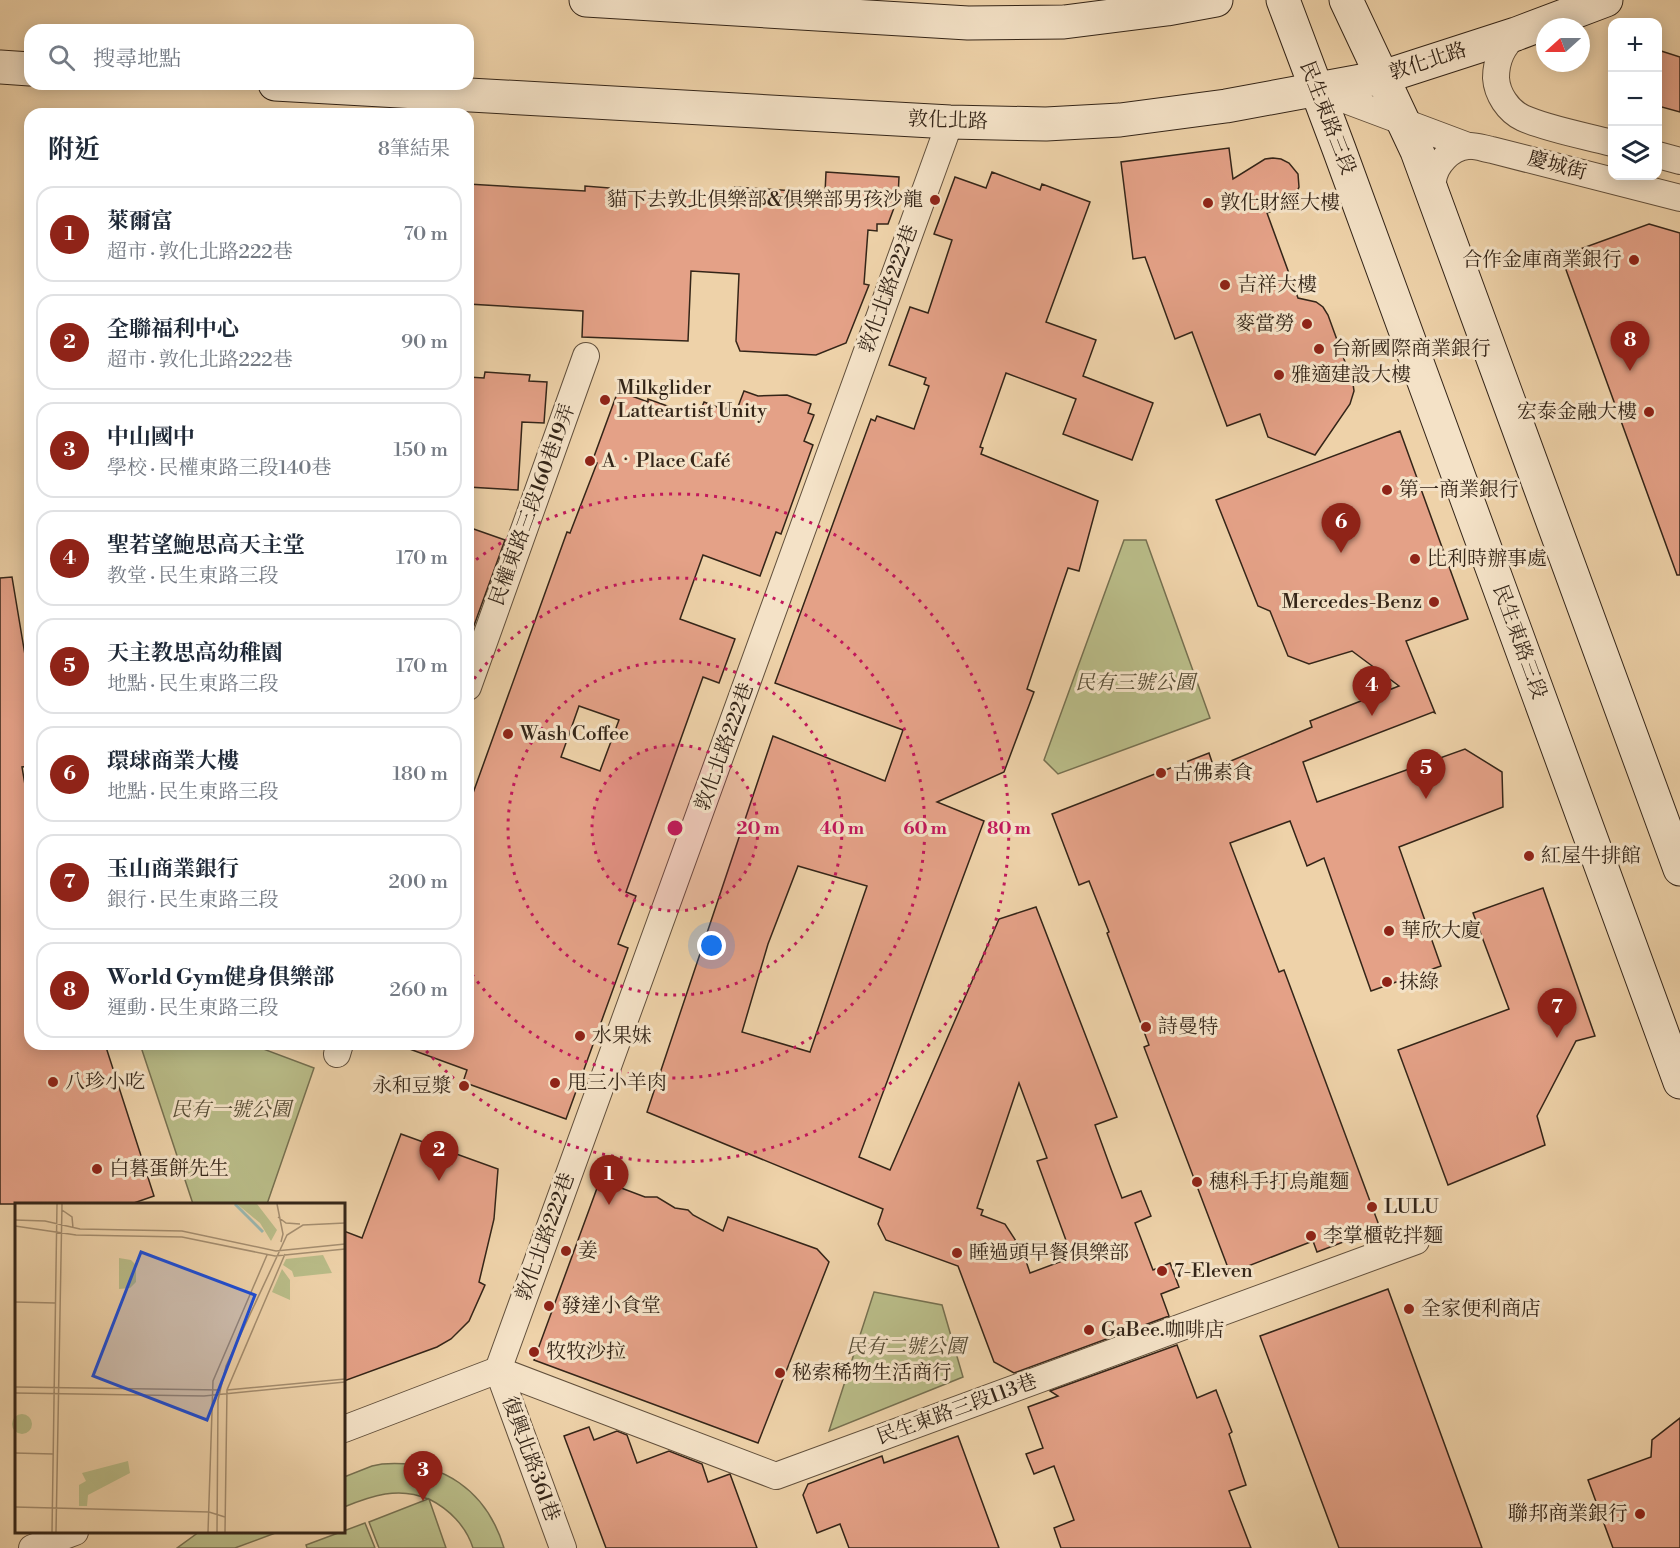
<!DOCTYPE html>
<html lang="zh-TW">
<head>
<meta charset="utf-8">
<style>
	:root { --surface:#fff; --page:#f6f6f7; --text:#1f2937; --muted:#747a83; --line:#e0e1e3; --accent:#8f2418 }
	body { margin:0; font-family:"Libre Bodoni","Noto Serif TC",serif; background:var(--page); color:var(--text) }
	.controls { position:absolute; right:18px; top:18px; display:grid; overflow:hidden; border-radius:12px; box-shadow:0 3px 15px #0003 }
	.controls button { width:54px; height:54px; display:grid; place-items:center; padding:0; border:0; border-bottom:2px solid var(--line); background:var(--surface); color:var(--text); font:30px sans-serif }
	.compass { position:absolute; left:1536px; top:18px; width:54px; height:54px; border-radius:50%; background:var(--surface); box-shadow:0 3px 15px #0003; rotate:249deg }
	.you { position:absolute; left:712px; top:946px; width:21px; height:21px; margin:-15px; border:4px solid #fff; border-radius:50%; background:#1a73e8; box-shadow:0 0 0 9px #1a73e833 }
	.badge { display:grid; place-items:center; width:39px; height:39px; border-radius:50%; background:var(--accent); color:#fff; font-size:20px; font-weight:700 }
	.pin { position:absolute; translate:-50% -50px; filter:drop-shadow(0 2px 3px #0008) }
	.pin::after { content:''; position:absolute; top:32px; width:21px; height:18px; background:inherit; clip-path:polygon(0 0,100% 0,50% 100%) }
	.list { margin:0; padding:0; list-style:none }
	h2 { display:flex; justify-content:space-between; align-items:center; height:78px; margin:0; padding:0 24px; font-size:26px }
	h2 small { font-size:20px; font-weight:400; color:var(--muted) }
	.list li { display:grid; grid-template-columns:39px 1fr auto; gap:18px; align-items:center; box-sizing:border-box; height:96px; margin:0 12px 12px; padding:0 12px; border:2px solid var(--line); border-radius:18px }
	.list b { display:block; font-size:22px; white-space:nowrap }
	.list p { margin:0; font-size:20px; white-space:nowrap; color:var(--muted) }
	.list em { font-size:20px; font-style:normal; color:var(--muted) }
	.icon { flex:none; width:33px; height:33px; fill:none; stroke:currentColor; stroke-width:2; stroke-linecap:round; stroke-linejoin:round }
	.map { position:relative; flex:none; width:1680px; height:1548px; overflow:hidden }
	.search { position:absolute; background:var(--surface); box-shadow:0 3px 15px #0003; left:24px; top:24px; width:450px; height:66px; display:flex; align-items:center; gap:15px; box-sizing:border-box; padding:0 21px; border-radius:18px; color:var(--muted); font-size:22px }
	.panel { position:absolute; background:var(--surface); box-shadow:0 3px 15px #0003; left:24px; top:108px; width:450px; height:942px; border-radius:18px }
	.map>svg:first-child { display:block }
	.green { fill:#b9bc88; stroke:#767050; stroke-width:1.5 }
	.building { fill:#e4a187; stroke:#342518; stroke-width:1.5; fill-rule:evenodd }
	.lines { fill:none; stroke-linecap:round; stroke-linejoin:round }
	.street-casing { stroke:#62503c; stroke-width:28 }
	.secondary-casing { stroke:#342518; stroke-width:35 }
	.street { stroke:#f4e2c7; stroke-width:26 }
	.secondary { stroke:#f4e2c7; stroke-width:33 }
	.ring { fill:none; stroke:#c2185b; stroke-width:3; stroke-dasharray:3 6 }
	.poi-dot { fill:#8f2418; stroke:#f4e2c7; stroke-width:2 }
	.labels { text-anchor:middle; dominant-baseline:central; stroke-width:6; stroke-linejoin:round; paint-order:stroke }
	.street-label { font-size:20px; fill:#342518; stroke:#f4e2c7 }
	.poi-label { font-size:20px; fill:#342518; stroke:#f4e2c7; text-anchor:start }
	.park-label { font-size:20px; font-style:italic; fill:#554b34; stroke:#f4e2c7 }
	.inset-river { fill:none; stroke:#9ab6ae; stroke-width:3 }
	.inset-road { fill:none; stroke:#a48d6f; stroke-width:1.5 }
	.view { fill:#1d4ed8; fill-opacity:0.15; stroke:#1d4ed8; stroke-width:3 }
	.inset-edge { fill:none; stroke:#342518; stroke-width:3 }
	.centre { fill:#c2185b; stroke:#f4e2c7; stroke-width:3 }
	.ring-label { font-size:18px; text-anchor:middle; font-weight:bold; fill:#c2185b; stroke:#f4e2c7; stroke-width:6; stroke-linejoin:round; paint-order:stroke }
</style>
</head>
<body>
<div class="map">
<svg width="1680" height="1548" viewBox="0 0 1680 1548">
	<rect width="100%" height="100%" fill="#eed2a9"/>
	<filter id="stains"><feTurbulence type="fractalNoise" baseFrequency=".00333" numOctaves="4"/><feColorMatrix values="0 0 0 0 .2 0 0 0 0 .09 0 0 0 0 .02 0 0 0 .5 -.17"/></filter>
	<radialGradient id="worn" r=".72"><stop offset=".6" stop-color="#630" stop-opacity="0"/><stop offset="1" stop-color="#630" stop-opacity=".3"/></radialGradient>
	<g class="green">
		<polygon points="1124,540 1146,540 1210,718 1058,774 1044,760"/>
		<polygon points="140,1044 250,1044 314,1068 267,1204 193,1204"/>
		<polygon points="874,1292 942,1305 963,1377 829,1431"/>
		<path d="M382,1464C442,1459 487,1491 504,1548H473C466,1526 449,1509 429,1499L446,1548H379L369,1522L428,1499C399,1486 371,1496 344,1507V1477L372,1466Z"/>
		<polygon points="365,1523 375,1548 307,1548 306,1545"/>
		<polygon points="199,1532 278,1532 235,1548 177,1548"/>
	</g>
	<g class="building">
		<polygon points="1658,50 1680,57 1680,112 1658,106"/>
		<polygon points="1229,148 1233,179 1265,159 1273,158 1281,159 1289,163 1298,174 1299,187 1293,201 1286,205 1267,213 1298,298 1316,302 1323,307 1328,315 1353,384 1354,391 1350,404 1315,455 1268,437 1260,414 1227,426 1192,332 1175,339 1145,257 1133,259 1121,162"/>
		<polygon points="826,172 899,177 898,197 888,224 877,224 877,231 868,230 864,284 869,285 846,343 816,355 740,351 736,341 739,274 691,271 688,341 582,337 583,311 468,304 468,184 585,191 585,186 735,198 735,187 825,193"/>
		<path d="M992,172L1040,190L1042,184L1090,202L1046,322L1096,340L1083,376L1153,403L1132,460L1063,434L1076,399L1006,373L980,447L983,448L981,454L1098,501L1079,571L1068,568L1027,689L1034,692L1004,772L937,802L984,821L859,1157L890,1170L999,919L1036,907L1117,1117L1095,1125L1111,1169L1122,1198L1141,1191L1151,1216L1135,1223L1153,1270L1170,1263L1179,1287L1161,1294L1169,1316L1014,1373L994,1362L958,1266L886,1240L878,1224L883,1209L647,1112L773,736L885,781L903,730L775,683L871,419L875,421L877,416L914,429L929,386L924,384L926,378L889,365L910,307L928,313L952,240L934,234L955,177L986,188ZM798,866L867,886L810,1052L742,1032L768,944ZM1019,1083L1047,1158L1037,1161L1067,1243L1065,1260L1030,1273L1023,1252L1005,1224L981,1215L983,1210L977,1208Z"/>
		<polygon points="1649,224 1680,233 1680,575 1677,575 1561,256"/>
		<polygon points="485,372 530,375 529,381 547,382 544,423 522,422 518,490 468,487 468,377 484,378"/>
		<path d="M618,391L648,402V399L698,417L704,402L725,410L726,408L736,412L744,391L758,396L787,395L811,404L808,413L814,415L804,441L813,445L781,534L776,532L760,576L703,555L680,619L735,639L719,683L703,677L626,892L636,896L618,944L628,948L566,1119L463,1082L467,1070L404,1047V1044H468V807L567,532L570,533L597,463L592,462ZM579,706L619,720L600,771L561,757Z"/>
		<polygon points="1400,431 1468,619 1406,641 1435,713 1433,712 1303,762 1317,802 1465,749 1502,772 1503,807 1399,847 1441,966 1371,991 1324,858 1307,866 1290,821 1230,843 1279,972 1284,970 1380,1228 1317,1252 1313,1241 1230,1273 1144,1047 1149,1045 1107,933 1109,932 1089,881 1079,885 1052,814 1209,753 1213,765 1226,761 1226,763 1312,727 1310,721 1399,686 1352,651 1309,664 1288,656 1270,611 1258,606 1216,500"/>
		<polygon points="468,527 505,540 468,642"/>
		<polygon points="12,577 30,685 30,766 22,767 30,815 30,1044 105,1044 154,1196 131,1204 0,1204 0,578"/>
		<polygon points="1543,888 1595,1036 1576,1041 1537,1116 1545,1145 1448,1185 1398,1050 1509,1009 1473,913"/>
		<polygon points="401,1134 498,1169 494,1219 479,1282 485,1285 469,1321 451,1339 437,1347 344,1381 344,1231 362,1238"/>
		<polygon points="600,1180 645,1197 657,1197 675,1208 688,1210 693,1215 723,1231 728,1217 778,1235 817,1249 829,1262 758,1443 534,1360"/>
		<polygon points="1388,1289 1471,1517 1482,1548 1339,1548 1260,1336"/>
		<polygon points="1177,1345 1197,1398 1216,1390 1232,1432 1229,1434 1246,1485 1229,1491 1251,1548 1061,1548 1054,1528 1074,1520 1054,1466 1034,1474 1026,1454 1043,1448 1028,1407 1058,1396 1050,1391"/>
		<polygon points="1680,1418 1680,1548 1613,1548 1588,1480 1651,1457 1652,1440"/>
		<polygon points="589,1427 594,1440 617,1431 627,1435 637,1463 669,1451 702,1464 708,1482 730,1474 757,1548 606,1548 564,1436"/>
		<polygon points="958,1436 999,1548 849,1548 840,1524 817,1533 803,1495 808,1484 882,1456 884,1463"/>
	</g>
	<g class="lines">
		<defs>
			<g id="street">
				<path d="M1516,34C1503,46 1496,59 1496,78C1497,94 1508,111 1523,118C1547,129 1586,136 1612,143"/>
				<polyline points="1316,89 1468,146"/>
				<polyline points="1658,155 1680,161"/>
				<path d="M1436,197C1435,192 1433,187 1433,182C1434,165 1451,147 1468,146C1475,145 1485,149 1492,150L1680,198"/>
				<polyline points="468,687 586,356"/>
				<polyline points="337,1054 340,1044"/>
				<polyline points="498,1370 950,122"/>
				<polyline points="498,1370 776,1476 1416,1241"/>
				<polyline points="498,1370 563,1548"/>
				<polyline points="344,1429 498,1370"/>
				<polyline points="32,1548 75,1532"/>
			</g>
			<g id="secondary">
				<polyline points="586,0 968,23 1064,22 1167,9 1216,0"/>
				<polyline points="1283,0 1339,149 1680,1082"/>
				<polyline points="1346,0 1417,151 1680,869"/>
				<polyline points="0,67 30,69"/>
				<polyline points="275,84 950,122 1046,124 1120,120 1226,106 1383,77 1516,34 1606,0"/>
			</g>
		</defs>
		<use href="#street" class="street-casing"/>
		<use href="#secondary" class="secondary-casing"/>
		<use href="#street" class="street"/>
		<use href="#secondary" class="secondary"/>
	</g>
	<circle cx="675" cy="828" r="83" fill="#c2185b" fill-opacity=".12"/>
	<g class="ring">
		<circle cx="675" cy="828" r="83"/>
		<circle cx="675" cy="828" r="167"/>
		<path d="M469 686A250 250 0 1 1 469 970"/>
		<path d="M469 565A334 334 0 1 1 421 1045"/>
	</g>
	<g class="poi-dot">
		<circle cx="935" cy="200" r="6"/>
		<circle cx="1208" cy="203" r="6"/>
		<circle cx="1634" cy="260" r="6"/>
		<circle cx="1225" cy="285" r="6"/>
		<circle cx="1307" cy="324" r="6"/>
		<circle cx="1319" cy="349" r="6"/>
		<circle cx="1279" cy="375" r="6"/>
		<circle cx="605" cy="400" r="6"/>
		<circle cx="1649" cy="412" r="6"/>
		<circle cx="590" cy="461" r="6"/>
		<circle cx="1387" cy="490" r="6"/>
		<circle cx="1415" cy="559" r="6"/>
		<circle cx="1434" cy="602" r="6"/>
		<circle cx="508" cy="734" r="6"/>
		<circle cx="1161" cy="773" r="6"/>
		<circle cx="1529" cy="856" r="6"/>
		<circle cx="1389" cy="931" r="6"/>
		<circle cx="1387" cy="982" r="6"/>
		<circle cx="1146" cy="1027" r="6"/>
		<circle cx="580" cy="1036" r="6"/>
		<circle cx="53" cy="1082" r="6"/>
		<circle cx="555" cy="1083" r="6"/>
		<circle cx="464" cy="1086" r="6"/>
		<circle cx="97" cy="1169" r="6"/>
		<circle cx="1197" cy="1182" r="6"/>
		<circle cx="1372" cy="1207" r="6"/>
		<circle cx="1311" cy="1236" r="6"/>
		<circle cx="566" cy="1251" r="6"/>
		<circle cx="957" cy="1253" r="6"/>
		<circle cx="1162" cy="1271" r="6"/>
		<circle cx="549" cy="1306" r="6"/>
		<circle cx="1409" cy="1309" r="6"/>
		<circle cx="1089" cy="1330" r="6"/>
		<circle cx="534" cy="1352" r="6"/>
		<circle cx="780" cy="1373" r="6"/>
		<circle cx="1640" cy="1514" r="6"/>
	</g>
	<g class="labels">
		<g class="street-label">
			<text transform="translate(1428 62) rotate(-18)">敦化北路</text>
			<text transform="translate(1327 118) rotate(69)">民生東路三段</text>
			<text transform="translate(948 121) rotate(2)">敦化北路</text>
			<text transform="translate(1557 166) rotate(15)">慶城街</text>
			<text transform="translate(889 289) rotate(-70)">敦化北路222巷</text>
			<text transform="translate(533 505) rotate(-70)">民權東路三段160巷19弄</text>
			<text transform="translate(1519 642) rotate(70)">民生東路三段</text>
			<text transform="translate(725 747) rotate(-70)">敦化北路222巷</text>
			<text transform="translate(546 1237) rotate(-70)">敦化北路222巷</text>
			<text transform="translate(957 1410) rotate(-20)">民生東路三段113巷</text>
			<text transform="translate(530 1459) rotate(70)">復興北路361巷</text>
		</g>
		<g class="poi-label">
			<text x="923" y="200" text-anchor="end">貓下去敦北俱樂部&amp;俱樂部男孩沙龍</text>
			<text x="1220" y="203">敦化財經大樓</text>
			<text x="1622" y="260" text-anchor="end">合作金庫商業銀行</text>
			<text x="1237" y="285">吉祥大樓</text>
			<text x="1295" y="324" text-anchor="end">麥當勞</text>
			<text x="1331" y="349">台新國際商業銀行</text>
			<text x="1291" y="375">雅適建設大樓</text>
			<text x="617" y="388">Milkglider<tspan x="617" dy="23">Latteartist Unity</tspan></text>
			<text x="1637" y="412" text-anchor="end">宏泰金融大樓</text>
			<text x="602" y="461">A‧Place Café</text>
			<text x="1399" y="490">第一商業銀行</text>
			<text x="1427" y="559">比利時辦事處</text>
			<text x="1422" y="602" text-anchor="end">Mercedes-Benz</text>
			<text x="520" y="734">Wash Coffee</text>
			<text x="1173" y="773">古佛素食</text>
			<text x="1541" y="856">紅屋牛排館</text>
			<text x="1401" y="931">華欣大廈</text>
			<text x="1399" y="982">抹綠</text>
			<text x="1158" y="1027">詩曼特</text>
			<text x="592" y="1036">水果妹</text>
			<text x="65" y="1082">八珍小吃</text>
			<text x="567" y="1083">甩三小羊肉</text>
			<text x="452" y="1086" text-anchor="end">永和豆漿</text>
			<text x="109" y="1169">白暮蛋餅先生</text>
			<text x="1209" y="1182">穗科手打烏龍麵</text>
			<text x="1384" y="1207">LULU</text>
			<text x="1323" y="1236">李掌櫃乾拌麵</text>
			<text x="578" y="1251">姜</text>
			<text x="969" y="1253">睡過頭早餐俱樂部</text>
			<text x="1174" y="1271">7-Eleven</text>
			<text x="561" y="1306">發達小食堂</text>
			<text x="1421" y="1309">全家便利商店</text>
			<text x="1101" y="1330">GaBee.咖啡店</text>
			<text x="546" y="1352">牧牧沙拉</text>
			<text x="792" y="1373">秘索稀物生活商行</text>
			<text x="1628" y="1514" text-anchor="end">聯邦商業銀行</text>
		</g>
		<g class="park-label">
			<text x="1135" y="683">民有三號公園</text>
			<text x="231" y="1110">民有一號公園</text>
			<text x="906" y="1347">民有二號公園</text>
		</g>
	</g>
	<g transform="translate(15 1203)">
		<rect width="330" height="330" fill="#eed2a9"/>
		<path d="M222,1H242L262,27L256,38L245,20ZM308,52L317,70L279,74L277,68L268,62L271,56ZM104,55L116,57L121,62V79L115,85L104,86ZM267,66L275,77V97L257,89ZM-3 221a10 10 0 1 1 20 0a10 10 0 1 1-20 0ZM113,258L115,270L73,292L72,303H64V282L71,278L67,270Z" fill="#b9bc88"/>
		<path class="inset-river" d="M220,1L248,29"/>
		<path class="inset-road" d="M262,1L268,31L266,39M47,7L57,14L58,25M263,14L271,20L285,21M0,17L30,18L65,26L167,28L261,48L330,41M0,23L61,32L167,34L260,53L330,46M0,99L40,100M0,184L206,187M212,187L330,176M0,190L189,193L330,179M0,250L38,251M0,304L194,309L210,314M37,329L42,1M41,329L47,1M193,329L198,178L252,52M202,329L203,197L211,163L272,32L288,22L330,20M210,329L212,187L270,51"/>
		<path class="view" d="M126,49L240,92L192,217L78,173Z"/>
		<rect width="330" height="330" class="inset-edge"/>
	</g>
	<circle cx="675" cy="828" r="9" class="centre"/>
	<g class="ring-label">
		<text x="758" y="834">20 m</text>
		<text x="842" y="834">40 m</text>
		<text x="925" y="834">60 m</text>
		<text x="1009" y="834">80 m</text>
	</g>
	<rect width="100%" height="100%" filter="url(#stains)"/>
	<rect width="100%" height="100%" fill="url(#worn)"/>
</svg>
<div class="controls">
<button>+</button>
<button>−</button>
<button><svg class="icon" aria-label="layers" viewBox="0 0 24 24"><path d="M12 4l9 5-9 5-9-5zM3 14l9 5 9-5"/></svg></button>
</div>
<svg class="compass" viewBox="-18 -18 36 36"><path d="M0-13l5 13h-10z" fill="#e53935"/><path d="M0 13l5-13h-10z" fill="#747a83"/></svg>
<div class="you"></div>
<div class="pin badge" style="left:609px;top:1205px">1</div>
<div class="pin badge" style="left:439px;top:1181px">2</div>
<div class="pin badge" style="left:423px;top:1501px">3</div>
<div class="pin badge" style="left:1372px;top:716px">4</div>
<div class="pin badge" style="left:1426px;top:799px">5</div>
<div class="pin badge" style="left:1341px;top:553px">6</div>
<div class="pin badge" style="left:1557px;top:1038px">7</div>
<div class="pin badge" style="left:1630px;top:371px">8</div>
<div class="search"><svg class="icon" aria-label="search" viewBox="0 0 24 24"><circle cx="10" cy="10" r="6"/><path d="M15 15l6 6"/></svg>搜尋地點</div>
<section class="panel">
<h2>附近<small>8筆結果</small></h2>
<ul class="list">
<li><span class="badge">1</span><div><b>萊爾富</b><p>超市 · 敦化北路222巷</p></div><em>70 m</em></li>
<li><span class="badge">2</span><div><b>全聯福利中心</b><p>超市 · 敦化北路222巷</p></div><em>90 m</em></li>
<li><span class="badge">3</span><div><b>中山國中</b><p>學校 · 民權東路三段140巷</p></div><em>150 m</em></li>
<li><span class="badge">4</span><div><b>聖若望鮑思高天主堂</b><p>教堂 · 民生東路三段</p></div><em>170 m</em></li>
<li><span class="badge">5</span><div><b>天主教思高幼稚園</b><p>地點 · 民生東路三段</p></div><em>170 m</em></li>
<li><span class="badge">6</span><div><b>環球商業大樓</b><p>地點 · 民生東路三段</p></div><em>180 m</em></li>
<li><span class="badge">7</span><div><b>玉山商業銀行</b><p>銀行 · 民生東路三段</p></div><em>200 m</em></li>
<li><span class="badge">8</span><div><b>World Gym健身俱樂部</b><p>運動 · 民生東路三段</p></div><em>260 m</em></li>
</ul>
</section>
</div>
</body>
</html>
